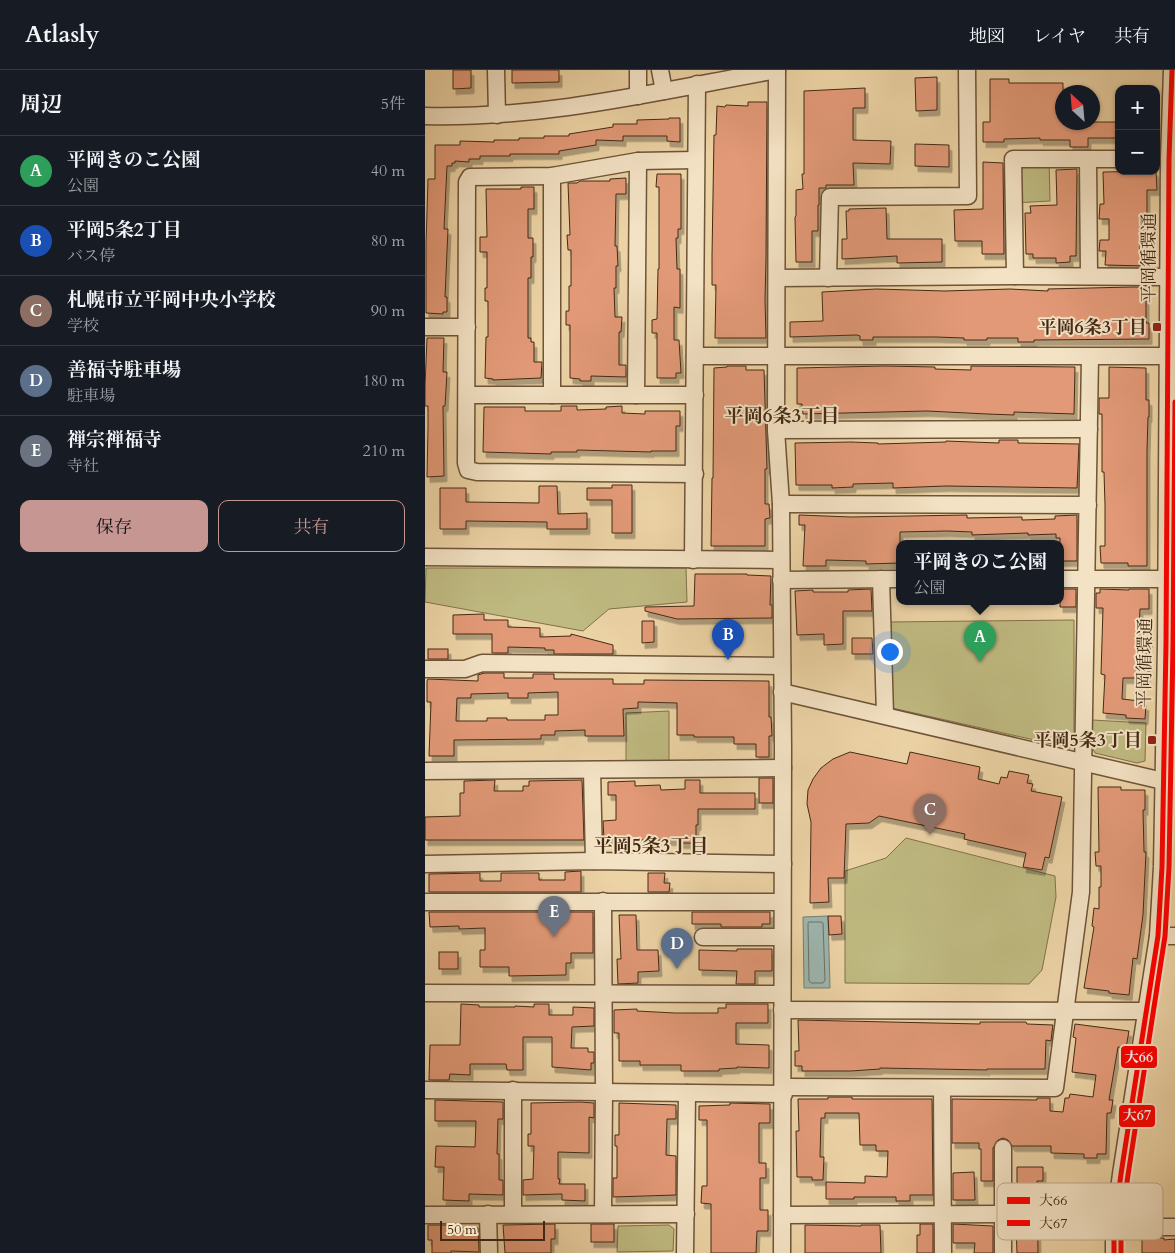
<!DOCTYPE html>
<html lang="ja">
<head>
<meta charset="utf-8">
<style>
	:root { --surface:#171b24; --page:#20242c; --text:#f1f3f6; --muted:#9ea1a6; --line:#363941; --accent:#c59692 }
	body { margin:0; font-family:Cardo,"Noto Serif JP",serif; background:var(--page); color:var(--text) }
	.controls { position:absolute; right:15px; top:15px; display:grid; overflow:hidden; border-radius:10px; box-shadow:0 1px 4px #0004 }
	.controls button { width:45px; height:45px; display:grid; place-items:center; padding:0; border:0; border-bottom:1px solid var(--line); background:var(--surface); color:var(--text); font:25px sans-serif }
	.compass { position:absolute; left:630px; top:15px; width:45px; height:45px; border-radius:50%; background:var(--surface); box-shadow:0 1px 4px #0004; rotate:334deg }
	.scale { position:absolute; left:15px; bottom:12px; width:105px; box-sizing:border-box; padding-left:5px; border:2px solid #442a15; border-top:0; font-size:14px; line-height:18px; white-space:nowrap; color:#442a15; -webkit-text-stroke:4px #f3e2c4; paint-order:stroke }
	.you { position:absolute; left:464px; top:581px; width:18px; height:18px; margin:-12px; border:4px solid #fff; border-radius:50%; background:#1a73e8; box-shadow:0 0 0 8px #1a73e833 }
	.badge { display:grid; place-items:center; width:32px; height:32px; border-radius:50%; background:var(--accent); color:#fff; font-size:16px; font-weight:700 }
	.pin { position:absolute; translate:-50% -41px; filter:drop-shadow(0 1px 2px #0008) }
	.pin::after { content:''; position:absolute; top:26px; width:18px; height:15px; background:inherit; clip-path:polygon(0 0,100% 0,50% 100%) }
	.popup { position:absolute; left:471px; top:470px; width:168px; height:65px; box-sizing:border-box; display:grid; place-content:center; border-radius:10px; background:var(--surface); filter:drop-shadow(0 1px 4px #0005); font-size:16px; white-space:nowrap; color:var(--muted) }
	.popup b { font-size:19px; color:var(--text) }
	.popup::after { content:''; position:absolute; left:50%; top:100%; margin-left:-10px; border:10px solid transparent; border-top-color:var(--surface) }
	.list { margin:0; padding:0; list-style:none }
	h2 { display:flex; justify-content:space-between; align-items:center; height:65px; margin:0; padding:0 20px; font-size:21px }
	h2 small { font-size:16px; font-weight:400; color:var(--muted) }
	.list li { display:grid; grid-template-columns:32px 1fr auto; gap:15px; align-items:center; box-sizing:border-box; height:70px; padding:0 20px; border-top:1px solid var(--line) }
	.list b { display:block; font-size:19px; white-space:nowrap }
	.list p { margin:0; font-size:16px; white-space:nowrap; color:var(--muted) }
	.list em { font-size:16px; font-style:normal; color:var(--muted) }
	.actions { display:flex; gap:10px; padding:15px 20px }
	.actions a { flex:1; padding:11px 0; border:1px solid var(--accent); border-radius:10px; text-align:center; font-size:18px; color:var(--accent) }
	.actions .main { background:var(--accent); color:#111 }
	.map { position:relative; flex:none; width:750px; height:1183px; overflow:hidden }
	header { display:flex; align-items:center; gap:30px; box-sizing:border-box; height:70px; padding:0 25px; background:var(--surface); border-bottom:1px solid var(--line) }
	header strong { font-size:24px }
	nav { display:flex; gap:28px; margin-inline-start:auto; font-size:18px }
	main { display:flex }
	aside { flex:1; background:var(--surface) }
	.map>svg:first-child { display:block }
	.green { fill:#bfba81; stroke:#82724b }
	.water { fill:#9cb6b0; stroke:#797e72 }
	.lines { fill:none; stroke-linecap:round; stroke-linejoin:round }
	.shore { stroke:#707062; stroke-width:1 }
	.building { fill:#e29977; stroke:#442a15; fill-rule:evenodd; filter:url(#shadow) }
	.minor-casing { stroke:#6e5439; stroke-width:19 }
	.minor { stroke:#f3e2c4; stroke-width:16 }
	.bus-1-casing { stroke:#f3e2c4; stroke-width:9 }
	.bus-2-casing { stroke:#f3e2c4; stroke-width:9 }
	.bus-1 { stroke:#f00; stroke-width:5 }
	.bus-2 { stroke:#f00; stroke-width:5 }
	.poi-dot { fill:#8f2418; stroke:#f3e2c4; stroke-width:2 }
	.labels { text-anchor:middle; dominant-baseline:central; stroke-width:4; stroke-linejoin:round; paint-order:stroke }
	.street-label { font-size:18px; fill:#442a15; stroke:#f3e2c4 }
	.poi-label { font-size:18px; font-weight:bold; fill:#442a15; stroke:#f3e2c4; text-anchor:end }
	.neighbourhood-label { font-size:19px; font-weight:bold; fill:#442a15; stroke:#f3e2c4 }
	.key { fill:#f3e2c4; stroke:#beab90; stroke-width:1 }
	.key-label { font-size:14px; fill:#442a15 }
	.line-badge { stroke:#f3e2c4; stroke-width:2 }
	.badge-label { font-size:14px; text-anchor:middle; font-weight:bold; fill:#fff }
</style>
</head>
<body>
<header>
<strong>Atlasly</strong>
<nav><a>地図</a><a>レイヤ</a><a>共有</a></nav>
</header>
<main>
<aside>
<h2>周辺<small>5件</small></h2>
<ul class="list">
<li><span class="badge" style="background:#2e9e5b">A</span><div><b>平岡きのこ公園</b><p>公園</p></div><em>40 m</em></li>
<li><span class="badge" style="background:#1a4fb4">B</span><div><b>平岡5条2丁目</b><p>バス停</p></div><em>80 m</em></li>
<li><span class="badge" style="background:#8d6e63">C</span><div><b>札幌市立平岡中央小学校</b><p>学校</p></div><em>90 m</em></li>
<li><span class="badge" style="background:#5c6f8a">D</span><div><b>善福寺駐車場</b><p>駐車場</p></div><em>180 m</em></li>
<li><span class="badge" style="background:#6b7280">E</span><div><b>禅宗禅福寺</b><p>寺社</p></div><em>210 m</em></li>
</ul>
<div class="actions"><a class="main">保存</a><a>共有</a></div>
</aside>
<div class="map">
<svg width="750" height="1183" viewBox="0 0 750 1183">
	<defs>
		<filter id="shadow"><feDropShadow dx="3" dy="5.5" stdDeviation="0" flood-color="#0004"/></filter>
	</defs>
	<rect width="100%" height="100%" fill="#ecd3a5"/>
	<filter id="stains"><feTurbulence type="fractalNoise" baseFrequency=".004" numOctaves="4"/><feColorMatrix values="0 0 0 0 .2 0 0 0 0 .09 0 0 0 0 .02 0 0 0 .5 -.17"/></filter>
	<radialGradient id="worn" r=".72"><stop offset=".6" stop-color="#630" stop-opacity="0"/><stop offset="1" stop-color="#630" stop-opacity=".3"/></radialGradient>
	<g class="green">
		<polygon points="588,89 624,89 625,131 588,133"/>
		<polygon points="1,498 261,498 262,532 184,539 158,561 0,532"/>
		<polygon points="649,550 649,673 645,678 467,638 462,552"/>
		<polygon points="244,641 244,699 201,699 201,643"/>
		<polygon points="667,650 721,653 720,691 712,693 670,683 668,679"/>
		<polygon points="481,768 630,806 631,827 617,900 604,914 420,913 420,801 461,788"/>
		<polygon points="244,1155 249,1159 248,1181 192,1182 193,1156"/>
	</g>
	<polygon class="water" points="403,846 405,918 379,918 378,847"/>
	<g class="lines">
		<polygon class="shore" points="384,852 396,852 398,853 400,910 398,913 386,913 384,911 383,854"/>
	</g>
	<g class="building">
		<polygon points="28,0 46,0 46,18 28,19"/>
		<polygon points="87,0 134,0 134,12 87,13"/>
		<polygon points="512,7 512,40 491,41 490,8"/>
		<polygon points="565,9 584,9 584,13 638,13 638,52 694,52 694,68 663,68 663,77 645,77 645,70 615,70 615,68 579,69 579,72 558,72 558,52 565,52"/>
		<polygon points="440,18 440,38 428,38 428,70 466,71 465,94 428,93 429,115 401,115 401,118 394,118 394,135 393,135 393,161 387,161 387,192 371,192 370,147 371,146 371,120 378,119 377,104 379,104 379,21"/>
		<polygon points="323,32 342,32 341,189 340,229 341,268 290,268 291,215 287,215 287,186 289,65 291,65 292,36 300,37 301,35 323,36"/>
		<polygon points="244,48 255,48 255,72 242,71 242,66 198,66 198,71 171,70 171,75 134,81 134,84 85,84 85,86 55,86 55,89 44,89 44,92 30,91 30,93 27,93 27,96 22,96 19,159 23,159 20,227 22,227 22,242 18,242 18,244 1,243 1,174 3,109 10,109 10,75 35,75 35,71 69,72 69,70 94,70 94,68 119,68 119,66 144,66 144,64 188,57 188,54 212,54 212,50 244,49"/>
		<polygon points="490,74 524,75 524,97 490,96"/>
		<polygon points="558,92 578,93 579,184 557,184 557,171 530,171 529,140 558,139"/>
		<polygon points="652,99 651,186 645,186 645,192 631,193 631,188 608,188 608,184 601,184 600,143 606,143 605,136 632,135 631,100"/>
		<polygon points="731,101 732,120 722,120 722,154 715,154 715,179 723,179 723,196 680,195 681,181 674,181 675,170 684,170 684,149 674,149 675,134 679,134 678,102"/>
		<polygon points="232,104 256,104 256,159 253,159 253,168 251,168 252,199 255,199 255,238 249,237 249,270 254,270 256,303 251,303 251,308 232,308 232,263 227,263 227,250 232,249 233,199 234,199 234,117 231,117"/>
		<polygon points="201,108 201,124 191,124 190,176 192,176 193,196 191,196 191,218 189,218 190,247 197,247 196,262 194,262 194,295 201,295 201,307 166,306 166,311 155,311 155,309 145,308 145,255 141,255 141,241 144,241 144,216 146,216 146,180 143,180 142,165 145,165 143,113 152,113 155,111 185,111 185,109"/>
		<polygon points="96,117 109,117 109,139 103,139 103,168 108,168 108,187 106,187 106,208 103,208 103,268 106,268 106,272 109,272 109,292 117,292 116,308 68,310 68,309 60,308 61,267 63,267 63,231 60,231 60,218 62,218 62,182 55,182 55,167 62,167 61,119 96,119"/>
		<polygon points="461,138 462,169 517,169 517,192 472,193 472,186 417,189 417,169 422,169 421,141 424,141 424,139"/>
		<polygon points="707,217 721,217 721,253 724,253 724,269 609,270 609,272 593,272 593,268 562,268 562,270 539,270 539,268 511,267 448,267 448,270 435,270 435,266 432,265 365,267 365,252 398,251 397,222 451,219 520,221 585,219 623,221 623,219"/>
		<polygon points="2,268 19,268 18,302 22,302 20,336 18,336 19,406 2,407 3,357 3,336 0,336 0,316"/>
		<polygon points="302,296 321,296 321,300 339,300 342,399 340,399 340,434 344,434 345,448 340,449 340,476 286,476 287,408 288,408 289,298 302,297"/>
		<polygon points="459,296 510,297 510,299 546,300 546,296 650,297 649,344 589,342 589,345 562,344 502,341 378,344 377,334 372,334 372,298"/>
		<polygon points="684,297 721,298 721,330 724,330 724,347 723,347 722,380 722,496 703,496 703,493 676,493 675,476 680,476 680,435 679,402 677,402 677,344 674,344 674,328 684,328"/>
		<polygon points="136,336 152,336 152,340 181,339 181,337 197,336 197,343 220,344 220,341 255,341 255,356 251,356 251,381 226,381 226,382 152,380 152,382 126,382 126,384 58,382 59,337 100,337 100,341 136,341"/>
		<polygon points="574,370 593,370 593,373 654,374 652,418 521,416 468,418 468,413 428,414 428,417 407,418 407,415 371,415 370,373 426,372 453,373 453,374 521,372 521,371 574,373"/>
		<polygon points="187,415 207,415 207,463 187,463 187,430 162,430 162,418 187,418"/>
		<polygon points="114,416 132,416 133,444 162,443 162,459 122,459 122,452 41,451 41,459 15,459 15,418 41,418 41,432 114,433"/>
		<polygon points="374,445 426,447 542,445 542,448 597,447 597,450 630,449 630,446 652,445 652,491 635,491 635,468 631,468 631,464 603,465 603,463 547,465 547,462 522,461 475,462 475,493 441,494 441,491 401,490 401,496 378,496 380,455 374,455"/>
		<polygon points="270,504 322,504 322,505 346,506 345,535 347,535 347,548 252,549 220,541 220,537 269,536"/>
		<polygon points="446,519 447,541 418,541 418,574 399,575 399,564 372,565 370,521 388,520 388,522 423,522 423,520"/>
		<polygon points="637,519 651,519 651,537 635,537 635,522 637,522"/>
		<polygon points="675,519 704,520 704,519 724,519 724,539 715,539 714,561 725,561 724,576 722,575 722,608 698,608 697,629 715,631 714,635 721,635 720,649 701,648 701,645 678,643 680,605 676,604 678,538 671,538 671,523 675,523"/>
		<polygon points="59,544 59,550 83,550 83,557 115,558 115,567 146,566 146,564 188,575 188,584 129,584 129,580 120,580 120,578 83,577 83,583 67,583 67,564 28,564 28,545"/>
		<polygon points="217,551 229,551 229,572 217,573"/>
		<polygon points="427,568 447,568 448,584 427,584"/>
		<rect x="3" y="579" width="20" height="10"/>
		<path d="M59,603H79V608H108V604H129V609H188V614H219V610L344,611V647H346L347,666H344V687H331V674H309V667H269V665H252V633L213,632V638L198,639L199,666H160V660L130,661V665H116V669L29,670V686H4L6,632H2V611L3,609L53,611V605ZM133,622V645H120V650H82V648H62V651H31L32,628H46V624L83,623V628H103V623Z"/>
		<polygon points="425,682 482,694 485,682 555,697 553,709 574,714 576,707 582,708 584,701 604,705 602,713 608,714 606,721 637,727 624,788 620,787 617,800 598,797 601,783 539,769 540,764 454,746 444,753 421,754 419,808 403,808 404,832 385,833 386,752 382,734 383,720 388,709 396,698 408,689"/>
		<rect x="334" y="708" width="14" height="25"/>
		<polygon points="70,710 69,721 98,721 98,716 104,716 104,711 157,710 159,770 0,770 0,747 35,746 35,723 39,723 39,711"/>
		<polygon points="260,710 275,710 275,723 330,723 330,739 273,739 273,755 271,755 271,773 254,773 254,770 179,770 178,751 191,750 191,725 183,725 183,712 210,711 210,716 235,715 236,720 260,719"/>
		<polygon points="673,717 696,717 696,720 720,720 720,740 718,740 719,782 721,782 718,845 712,889 708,888 704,925 684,923 684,921 659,918 669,857 667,856 669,838 674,839 674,817 676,817 676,796 671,796 670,782 674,782"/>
		<polygon points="156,801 156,822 4,822 4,804 55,803 55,811 76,811 76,803 114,803 114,810 140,810 140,802"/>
		<polygon points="223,803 240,803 239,813 245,813 244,822 223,822"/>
		<polygon points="4,842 168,842 168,883 146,883 146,893 141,893 141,905 84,906 84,897 55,897 55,880 60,880 60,858 34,859 34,856 5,857"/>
		<polygon points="267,842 345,842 345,854 337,854 337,857 296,857 296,854 267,854"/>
		<polygon points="194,845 211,845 212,880 233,880 234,901 213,902 213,913 193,914 192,889 196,889"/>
		<polygon points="403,846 416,846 417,864 404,865"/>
		<polygon points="312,879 347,879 347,901 330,901 330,914 311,914 312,901 274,900 274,880 312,881"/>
		<rect x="14" y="882" width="19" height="17"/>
		<polygon points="36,934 54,935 54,937 90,937 90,936 109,937 109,934 124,934 124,945 148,945 148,937 169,938 169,956 147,957 146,978 163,978 163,982 169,982 169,993 166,993 166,1000 127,997 127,967 98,967 98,1000 82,1000 81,994 45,994 45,1005 25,1004 24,1010 4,1010 5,975 35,975"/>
		<polygon points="301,934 343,934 343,953 311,953 311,974 344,975 344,998 312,997 312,998 294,999 294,1001 256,1001 256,995 215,995 215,991 194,991 194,963 189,963 189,940 212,939 212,941 250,943 293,943 293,938 301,938"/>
		<polygon points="373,950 555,954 555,952 601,952 602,954 628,955 627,962 626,971 621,970 620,999 562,999 562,1000 455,998 455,999 426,1001 377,1001 377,996 370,996 370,981 374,981"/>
		<polygon points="650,954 704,961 701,978 693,977 684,1030 688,1030 686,1043 682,1043 681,1084 672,1084 672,1088 659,1088 659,1084 626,1083 626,1076 587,1076 583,1070 578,1068 573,1070 568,1078 568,1111 556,1111 556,1079 554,1079 554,1073 527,1073 527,1029 612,1030 612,1028 625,1028 625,1041 638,1042 640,1028 644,1028 645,1024 668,1027 671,1005 647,1002 651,968 648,967"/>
		<polygon points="403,1027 427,1027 427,1029 507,1029 508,1125 485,1125 485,1131 471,1131 471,1127 429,1127 429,1129 401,1129 401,1112 440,1113 440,1106 462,1107 463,1081 451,1081 451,1075 435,1075 434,1043 400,1043 400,1048 396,1048 395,1087 399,1087 398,1110 387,1110 387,1107 372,1107 371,1061 374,1061 373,1029 403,1029"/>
		<polygon points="10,1030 78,1032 78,1049 73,1049 72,1084 74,1084 74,1110 78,1110 78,1125 44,1124 44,1131 18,1130 19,1097 10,1097 11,1076 50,1077 51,1051 10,1051"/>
		<polygon points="155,1032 169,1033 169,1048 164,1047 164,1083 133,1082 133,1109 135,1109 134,1114 160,1114 160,1131 137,1130 137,1124 98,1125 98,1110 108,1109 109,1076 103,1076 103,1064 106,1064 106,1033"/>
		<polygon points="194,1033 251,1035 251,1049 242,1049 241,1085 251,1086 251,1125 188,1127 188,1108 192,1108 192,1076 190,1076 190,1065 194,1065"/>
		<polygon points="305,1033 345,1034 345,1053 334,1053 334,1093 341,1093 341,1108 335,1108 335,1140 343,1140 343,1161 332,1161 331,1183 286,1183 286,1134 276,1133 277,1116 282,1116 282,1050 274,1050 274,1036 305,1035"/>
		<polygon points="592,1097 618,1097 618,1111 612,1111 613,1183 592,1183 591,1155 594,1155 594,1132 592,1132"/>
		<polygon points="549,1102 550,1130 528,1130 528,1103"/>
		<polygon points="130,1154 130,1169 126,1169 126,1183 80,1183 78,1155"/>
		<rect x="166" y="1154" width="23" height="18"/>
		<polygon points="495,1154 508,1154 508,1183 492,1183 492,1165 495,1165"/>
		<polygon points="528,1154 568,1156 568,1183 549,1183 550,1173 528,1173"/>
		<polygon points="3,1155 24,1155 24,1158 53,1158 54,1182 26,1181 26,1183 7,1183 7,1170 3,1170"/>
		<polygon points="380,1155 436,1156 436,1155 455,1155 456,1183 380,1183"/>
		<polygon points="717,1168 739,1168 739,1170 750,1169 750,1183 717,1183"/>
	</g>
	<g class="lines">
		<defs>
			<g id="minor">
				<polyline points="71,0 72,45"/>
				<polyline points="235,0 239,21"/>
				<polyline points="352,0 351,360 356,434 358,678 357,1183"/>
				<polyline points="213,26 213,0"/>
				<path d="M0,46C119,49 235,21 352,0"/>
				<polyline points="663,89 664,206"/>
				<polyline points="590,206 588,89 694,89"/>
				<polyline points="352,208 590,206 744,207"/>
				<polyline points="403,208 405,127 543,126 542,0"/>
				<polyline points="0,257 42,257"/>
				<polyline points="270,286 744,286"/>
				<polyline points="42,325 270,325"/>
				<polyline points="127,325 127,106"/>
				<polyline points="211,325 213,91"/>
				<polyline points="351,360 664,359"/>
				<polyline points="270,404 52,402 43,400 41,393 42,112 45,107 127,106 213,91 270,90"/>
				<polyline points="356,434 663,435"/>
				<polyline points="0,487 356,490"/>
				<polyline points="268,490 272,14"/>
				<polyline points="456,509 460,645"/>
				<polyline points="635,509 741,509"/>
				<polyline points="356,510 475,509"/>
				<polyline points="0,599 40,599 57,593 357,596"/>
				<polyline points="357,622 738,711"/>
				<polyline points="167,700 169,791"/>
				<polyline points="0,701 358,698"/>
				<polyline points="0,794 169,791 358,794"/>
				<polyline points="0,832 357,832"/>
				<polyline points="733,866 750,866"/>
				<polyline points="278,867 357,867"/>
				<polyline points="0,923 357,924"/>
				<polyline points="357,940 720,941"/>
				<polyline points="358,1017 630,1018 656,822 665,287"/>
				<polyline points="517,1018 518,1183"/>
				<polyline points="0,1020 359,1024"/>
				<polyline points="88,1020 88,1144"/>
				<polyline points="578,1078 578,1183"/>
				<polyline points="63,1144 64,1183"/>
				<polyline points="178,1144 179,1023 178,831"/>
				<polyline points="0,1145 261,1144"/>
				<polyline points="357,1145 577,1144"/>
				<polyline points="689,1157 750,1157"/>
				<polyline points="260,1183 262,1023"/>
				<polyline points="689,1183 689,1157 696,1104 733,866 737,797 741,574 744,89 747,0"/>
			</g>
		</defs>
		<use href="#minor" class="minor-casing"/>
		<use href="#minor" class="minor"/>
		<defs>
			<polyline id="bus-1" points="689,1183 689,1157 696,1104 733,866 737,797 741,574 744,89 747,0"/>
			<polyline id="bus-2" points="696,1183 696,1157 703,1105 740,866 744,797 748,574 750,332"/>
		</defs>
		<use href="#bus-1" class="bus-1-casing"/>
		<use href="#bus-2" class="bus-2-casing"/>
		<use href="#bus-1" class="bus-1"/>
		<use href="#bus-2" class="bus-2"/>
	</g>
	<g class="poi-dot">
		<rect x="727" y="252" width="10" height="10" rx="2.5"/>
		<rect x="722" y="665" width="10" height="10" rx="2.5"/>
	</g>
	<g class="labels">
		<g class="street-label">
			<text transform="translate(724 188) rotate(-90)">平岡循環通</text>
			<text transform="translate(720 593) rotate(-89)">平岡循環通</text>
		</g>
		<g class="poi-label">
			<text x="722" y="257">平岡6条3丁目</text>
			<text x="717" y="670">平岡5条3丁目</text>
		</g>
		<g class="neighbourhood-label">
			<text x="357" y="346">平岡6条3丁目</text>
			<text x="226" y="776">平岡5条3丁目</text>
		</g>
	</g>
	<rect x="572" y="1113" width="166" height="57" rx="8" class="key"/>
	<rect x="582" y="1127" width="23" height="7" fill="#f00"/>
	<rect x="582" y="1150" width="23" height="6" fill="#f00"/>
	<g class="key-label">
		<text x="614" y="1135">大66</text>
		<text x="614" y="1158">大67</text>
	</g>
	<g class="line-badge">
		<rect x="695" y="975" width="38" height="24" rx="5" fill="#f00"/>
		<rect x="693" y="1034" width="38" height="24" rx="5" fill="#f00"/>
	</g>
	<g class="badge-label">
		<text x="714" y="992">大66</text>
		<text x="712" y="1050">大67</text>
	</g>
	<rect width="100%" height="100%" filter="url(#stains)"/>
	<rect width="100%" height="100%" fill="url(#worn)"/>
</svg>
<div class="controls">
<button>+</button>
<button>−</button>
</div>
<svg class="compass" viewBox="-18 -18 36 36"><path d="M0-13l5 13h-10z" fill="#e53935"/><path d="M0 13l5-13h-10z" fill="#9ea1a6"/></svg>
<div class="scale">50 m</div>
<div class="you"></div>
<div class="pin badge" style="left:555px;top:592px;background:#2e9e5b">A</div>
<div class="popup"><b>平岡きのこ公園</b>公園</div>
<div class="pin badge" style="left:303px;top:590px;background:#1a4fb4">B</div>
<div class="pin badge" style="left:505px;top:765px;background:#8d6e63">C</div>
<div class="pin badge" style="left:252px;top:899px;background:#5c6f8a">D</div>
<div class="pin badge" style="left:129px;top:867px;background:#6b7280">E</div>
</div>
</main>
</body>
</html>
